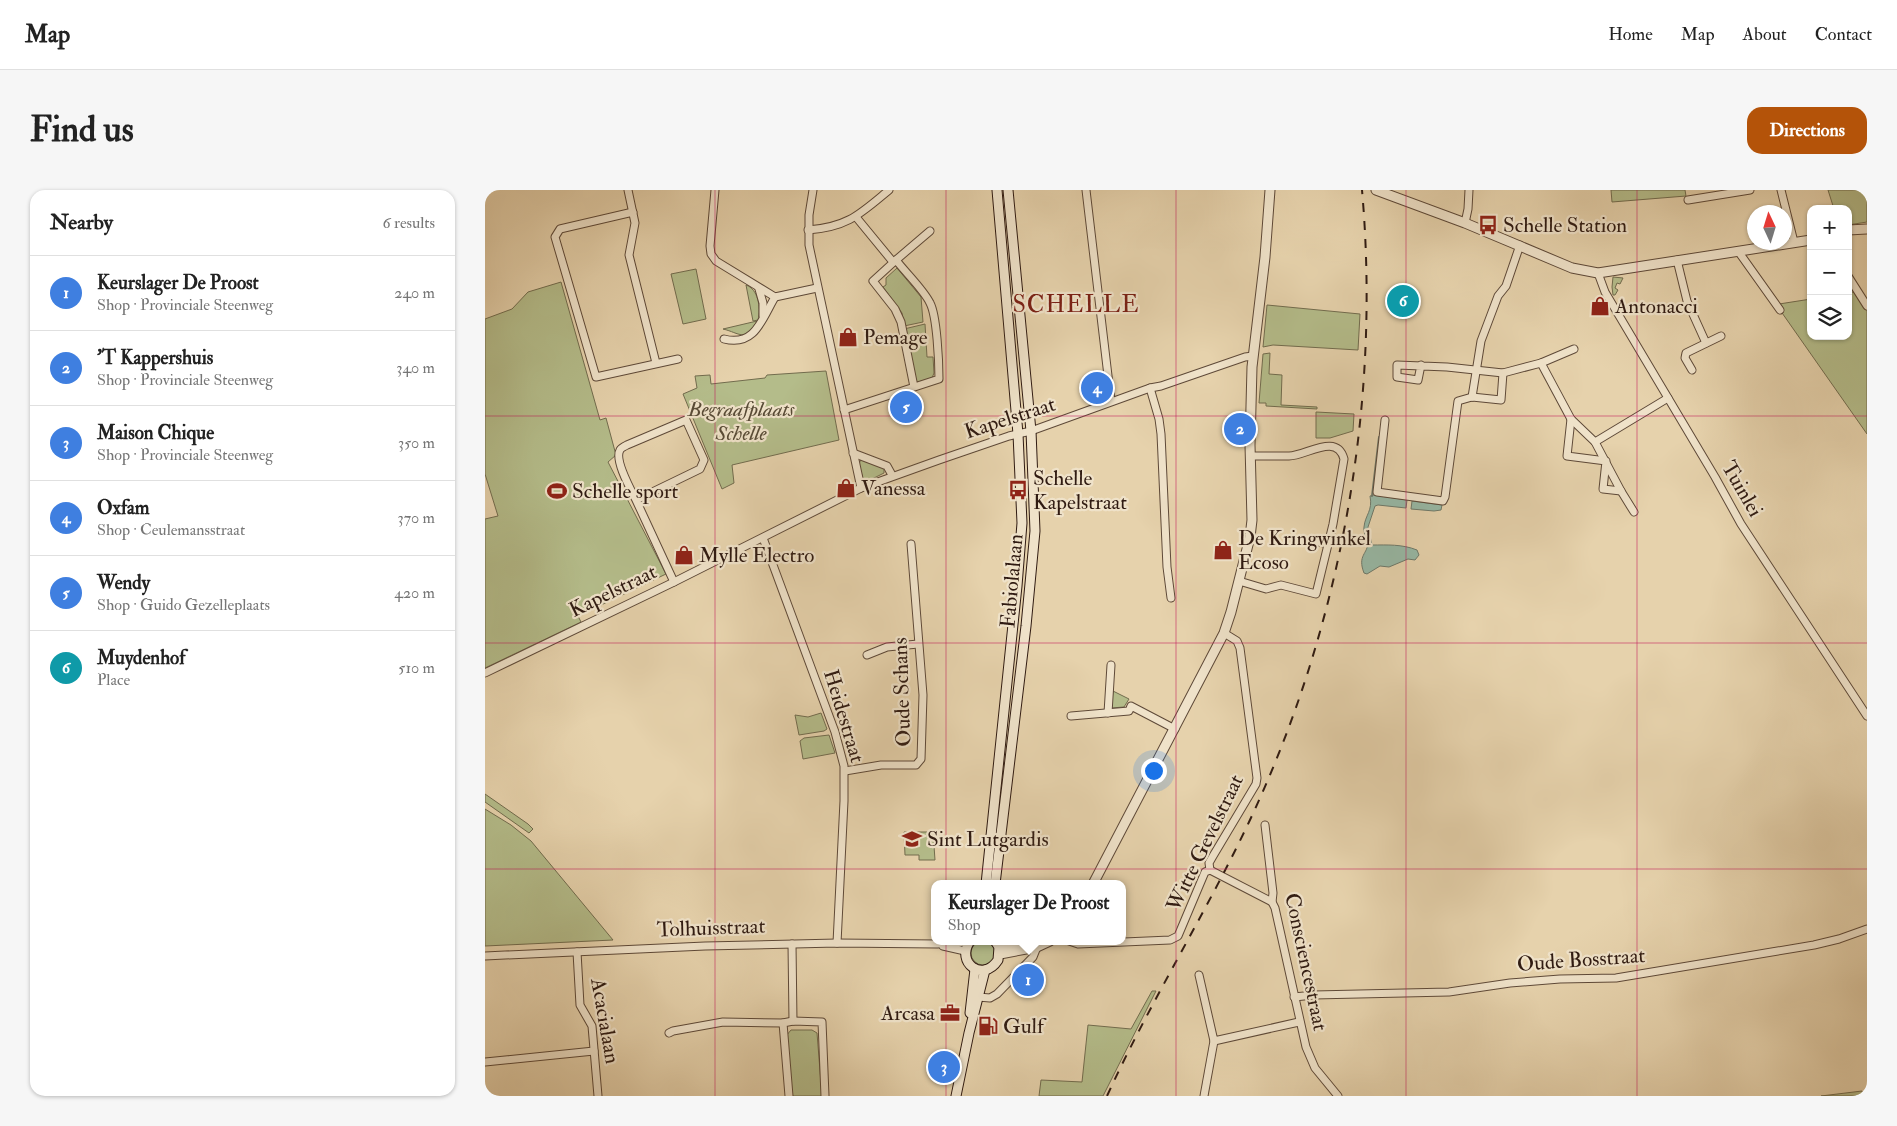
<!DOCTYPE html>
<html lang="en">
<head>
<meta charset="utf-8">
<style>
	:root { --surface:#fff; --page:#f6f6f6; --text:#222; --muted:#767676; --line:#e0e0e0; --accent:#b45309 }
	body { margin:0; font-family:"IM FELL Double Pica",serif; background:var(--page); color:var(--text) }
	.controls { position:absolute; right:15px; top:15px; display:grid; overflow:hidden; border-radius:10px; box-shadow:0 1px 4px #0004 }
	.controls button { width:45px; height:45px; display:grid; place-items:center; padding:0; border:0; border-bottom:1px solid var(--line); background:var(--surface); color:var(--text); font:25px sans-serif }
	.compass { position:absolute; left:1262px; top:15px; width:45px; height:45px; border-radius:50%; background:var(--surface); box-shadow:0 1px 4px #0004; rotate:356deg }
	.you { position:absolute; left:668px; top:580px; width:18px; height:18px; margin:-12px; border:4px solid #fff; border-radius:50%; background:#1a73e8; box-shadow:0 0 0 8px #1a73e833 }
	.badge { display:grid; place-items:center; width:32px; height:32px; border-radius:50%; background:var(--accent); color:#fff; font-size:16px; font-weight:700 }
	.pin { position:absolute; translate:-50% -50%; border:2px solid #fff; box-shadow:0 1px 5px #0006 }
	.popup { position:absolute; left:446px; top:690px; width:195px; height:65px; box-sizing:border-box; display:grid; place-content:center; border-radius:10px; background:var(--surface); filter:drop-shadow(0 1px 4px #0005); font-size:16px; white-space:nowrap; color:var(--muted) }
	.popup b { font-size:19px; color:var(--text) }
	.popup::after { content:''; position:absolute; left:50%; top:100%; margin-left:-10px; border:10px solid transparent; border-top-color:var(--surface) }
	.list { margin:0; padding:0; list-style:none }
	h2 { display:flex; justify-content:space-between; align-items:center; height:65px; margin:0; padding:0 20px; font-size:21px }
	h2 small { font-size:16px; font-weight:400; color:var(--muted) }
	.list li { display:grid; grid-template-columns:32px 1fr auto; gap:15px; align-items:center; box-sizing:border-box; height:75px; padding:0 20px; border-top:1px solid var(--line) }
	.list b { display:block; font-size:19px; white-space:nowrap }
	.list p { margin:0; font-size:16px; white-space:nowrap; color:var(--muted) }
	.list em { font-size:16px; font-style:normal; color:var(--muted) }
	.icon { flex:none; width:28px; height:28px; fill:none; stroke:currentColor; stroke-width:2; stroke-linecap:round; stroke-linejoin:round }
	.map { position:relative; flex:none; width:1382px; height:906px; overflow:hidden; border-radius:15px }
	header { display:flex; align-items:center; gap:30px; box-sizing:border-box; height:70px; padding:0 25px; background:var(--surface); border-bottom:1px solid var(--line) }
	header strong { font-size:24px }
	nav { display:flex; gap:28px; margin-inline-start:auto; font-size:18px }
	.intro { display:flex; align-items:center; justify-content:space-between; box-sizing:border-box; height:120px; padding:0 30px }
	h1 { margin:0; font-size:35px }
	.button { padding:12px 22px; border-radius:15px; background:var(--accent); color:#fff; font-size:18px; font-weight:700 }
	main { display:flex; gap:30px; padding:0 30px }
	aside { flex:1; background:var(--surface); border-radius:15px; box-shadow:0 1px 4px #0004 }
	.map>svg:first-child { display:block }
	.green { fill:#b4bc8a; stroke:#726c4e }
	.water { fill:#97b8a5; stroke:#6e796a }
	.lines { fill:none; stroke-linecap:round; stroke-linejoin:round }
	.stream { stroke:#6e796a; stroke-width:2 }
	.minor-casing { stroke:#5e4938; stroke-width:9 }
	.tertiary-casing { stroke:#5e4938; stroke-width:11 }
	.secondary-casing { stroke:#301b12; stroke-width:11 }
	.minor { stroke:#efe2c9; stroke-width:7 }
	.tertiary { stroke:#efe2c9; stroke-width:9 }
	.secondary { stroke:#efe2c9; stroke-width:9 }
	.rail { stroke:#301b12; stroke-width:2; stroke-dasharray:9 9; stroke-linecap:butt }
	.grid { fill:none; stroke:#c2185b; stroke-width:1; stroke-opacity:0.55 }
	.labels { text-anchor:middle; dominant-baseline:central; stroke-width:4.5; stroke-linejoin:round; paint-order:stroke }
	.poi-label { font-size:21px; fill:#301b12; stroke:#efe2c9; text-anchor:start }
	.park-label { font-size:21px; font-style:italic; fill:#584b36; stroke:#efe2c9 }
	.street-label { font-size:21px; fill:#301b12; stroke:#efe2c9 }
	.quarter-label { font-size:24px; letter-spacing:1px; fill:#7a1f14; stroke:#efe2c9 }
</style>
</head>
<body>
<header>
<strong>Map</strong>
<nav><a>Home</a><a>Map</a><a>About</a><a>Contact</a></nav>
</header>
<div class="intro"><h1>Find us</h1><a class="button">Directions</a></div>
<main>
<aside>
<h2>Nearby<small>6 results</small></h2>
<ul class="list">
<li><span class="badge" style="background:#3f7fe0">1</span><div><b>Keurslager De Proost</b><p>Shop · Provinciale Steenweg</p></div><em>240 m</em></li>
<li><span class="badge" style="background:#3f7fe0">2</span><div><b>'T Kappershuis</b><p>Shop · Provinciale Steenweg</p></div><em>340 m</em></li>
<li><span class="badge" style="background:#3f7fe0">3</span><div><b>Maison Chique</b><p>Shop · Provinciale Steenweg</p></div><em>350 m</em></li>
<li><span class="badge" style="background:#3f7fe0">4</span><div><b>Oxfam</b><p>Shop · Ceulemansstraat</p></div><em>370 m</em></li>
<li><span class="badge" style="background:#3f7fe0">5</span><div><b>Wendy</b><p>Shop · Guido Gezelleplaats</p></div><em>420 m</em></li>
<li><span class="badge" style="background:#0f9aa8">6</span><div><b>Muydenhof</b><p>Place</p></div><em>510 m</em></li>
</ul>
</aside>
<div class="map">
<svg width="1382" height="906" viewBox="0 0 1382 906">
	<rect width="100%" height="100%" fill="#e6d2ac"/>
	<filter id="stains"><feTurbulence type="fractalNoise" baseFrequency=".004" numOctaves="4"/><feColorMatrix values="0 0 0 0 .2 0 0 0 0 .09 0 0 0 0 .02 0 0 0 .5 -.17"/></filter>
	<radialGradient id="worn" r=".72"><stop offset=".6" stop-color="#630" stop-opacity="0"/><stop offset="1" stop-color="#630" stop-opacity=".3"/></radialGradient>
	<g class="green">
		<polygon points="1126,0 1200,0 1201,6 1127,12"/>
		<polygon points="1343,0 1382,0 1382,32 1363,35 1363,19 1349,19"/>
		<polygon points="412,78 436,107 438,132 419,136 417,123 398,97 401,95 401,88"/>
		<polygon points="211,79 221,129 198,134 186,84"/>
		<polygon points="1128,87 1138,88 1135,94 1132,93 1130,98 1133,100 1130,105 1128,105 1127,97"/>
		<polygon points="76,92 115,230 121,228 131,265 123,272 181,384 93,426 96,432 0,478 0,329 13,326 0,284 0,129 27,119 43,102"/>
		<path d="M261,95C273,99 276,117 273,130L268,131Z"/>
		<polygon points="1373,101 1382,116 1382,244 1295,120 1294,114 1326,109 1326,146 1363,146 1363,103"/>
		<polygon points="782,115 875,124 873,160 788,155 778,157"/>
		<path d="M272,131C260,153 255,143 238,139Z"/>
		<polygon points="440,134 442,167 448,167 449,183 447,188 433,192 431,191 419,139"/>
		<polygon points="785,163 784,184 797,185 796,215 832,217 832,219 781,216 781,213 774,213 778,164"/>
		<polygon points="341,181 354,250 247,275 249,293 237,299 198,204 212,198 210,186 225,185 226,194 280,188 282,185"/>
		<polygon points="831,222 869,224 868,241 845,248 831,248"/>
		<polygon points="376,269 399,277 399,283 383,291 378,289 374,274"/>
		<polygon points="628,501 644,509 639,517 626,518"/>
		<polygon points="336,523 342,539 339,541 314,545 310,525 323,527"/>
		<polygon points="344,545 350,563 318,569 315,551 319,548"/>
		<polygon points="0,604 43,634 48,639 44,643 0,612"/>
		<polygon points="0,619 26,635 46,651 128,750 0,756"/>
		<polygon points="419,642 448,642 450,670 434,670 434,665 420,665"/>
		<circle cx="498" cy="763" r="12"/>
		<polygon points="667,801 671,801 618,906 554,906 556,890 597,892 603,835 646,839"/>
		<polygon points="306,840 327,840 332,843 337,906 306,906 301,846"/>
		<polygon points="1377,901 1378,906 1336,906"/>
	</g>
	<g class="water">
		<path d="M889,305L922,310L921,318L893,315L890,316L883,337L887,355C902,355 917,354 932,360L934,365L930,370L923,369L904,377L895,376L882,384L879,383C872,365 883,364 883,352C882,347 878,343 879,337C880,325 888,321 885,306Z"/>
		<polygon points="927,311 957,315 956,320 949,321 926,319"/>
	</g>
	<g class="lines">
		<polyline class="stream" points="887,306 894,247"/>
		<defs>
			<g id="minor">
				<polyline points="143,0 150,33 144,65 171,173"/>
				<polyline points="230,0 225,56 226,64 231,71 290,107 332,98"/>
				<polyline points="328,0 324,25 324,55 376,298"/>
				<polyline points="601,0 626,211"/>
				<polyline points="1296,0 1309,52"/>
				<polyline points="1203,10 1265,0"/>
				<polyline points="148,22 75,39 70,47 111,187 193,169"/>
				<polyline points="371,27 408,72"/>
				<polyline points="980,33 983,19 984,0"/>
				<path d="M323,40C363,37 375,24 404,0"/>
				<polyline points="1253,61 1295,120"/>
				<polyline points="411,70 445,41"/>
				<polyline points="1192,70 1202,111 1221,153"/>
				<polyline points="1113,83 1120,102 1230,287 1256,334 1382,526"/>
				<polyline points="1363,86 1382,116"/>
				<polyline points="274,99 278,113 278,126"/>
				<path d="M239,149C270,157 277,129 290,107"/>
				<polyline points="1056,173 1086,229 1110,252 1136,301 1149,322"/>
				<polyline points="936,175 933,190 912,187 912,175 962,177 1018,183 1056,173 1089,159"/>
				<polyline points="1207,180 1200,168 1201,163 1236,146"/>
				<polyline points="665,198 674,229 676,244 682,377 686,408"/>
				<polyline points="987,207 996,151 1013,106 1021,96 1035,55"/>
				<path d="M359,220L454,189C454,173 452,126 445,113C439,100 420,82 411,70L388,91L410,119L416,132L429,197"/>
				<polyline points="1086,229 1082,266 1121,271 1118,299 1136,301"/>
				<polyline points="900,230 892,302 958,311 960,307 973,211 987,207 1016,210 1018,183"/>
				<polyline points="1110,252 1183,208"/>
				<polyline points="368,263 402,276 407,285"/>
				<path d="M151,310C146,300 129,270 135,260C136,258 140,256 142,255L201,230L219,270L215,279L151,310L189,392"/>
				<polyline points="278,348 350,542 359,576 359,611 352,753"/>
				<polyline points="826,350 843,354"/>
				<path d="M754,391L781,399L796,395L831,404L848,334L859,269C852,242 821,266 804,266C791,266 778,266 765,266"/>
				<polyline points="382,465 402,457 433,454"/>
				<polyline points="0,483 189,392 376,298 454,270 524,246 546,241 665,198 676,196 760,167 768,166"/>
				<polyline points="623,523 626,475"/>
				<polyline points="586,526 644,521 646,516 690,539"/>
				<polyline points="360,581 396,575 431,575 436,569 438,505 426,354"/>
				<polyline points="780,635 788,703 787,712 790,718 821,857 830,878 853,906"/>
				<polyline points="725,680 724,673 728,666 771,594 772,588 755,458 752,451 739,443"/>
				<polyline points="725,680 787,712"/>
				<polyline points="584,751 593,754 685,750 693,746 720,682 725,680"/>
				<polyline points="307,754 308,831"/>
				<polyline points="458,756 480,761"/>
				<polyline points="92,762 95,815 107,836 113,906"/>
				<polyline points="0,766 220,756 352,753 452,754 484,752"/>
				<polyline points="714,785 729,851 814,832"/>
				<polyline points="493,807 505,808 512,804 548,767 552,757"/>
				<polyline points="809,807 829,805 964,802 1025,793 1075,789 1131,788 1329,755 1354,749 1382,739"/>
				<polyline points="184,843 188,841 238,832 298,833"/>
				<polyline points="0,872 109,861"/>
				<polyline points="304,906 298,833 308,831 337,832 340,906"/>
				<polyline points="719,906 729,851"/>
			</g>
			<g id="tertiary">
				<polyline points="891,0 980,33 1087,78 1113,83 1326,50"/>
				<polyline points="1363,40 1382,39"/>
				<polyline points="608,694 739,443 746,422 765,347 767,330 765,255 767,177 780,67 785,0"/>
				<polyline points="514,757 536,756"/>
				<polyline points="515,764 552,757 565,751"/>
			</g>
			<g id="secondary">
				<polyline points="501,694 532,396 537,333 533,244 512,0"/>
				<polyline points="510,694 541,436 550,341 546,241 523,0"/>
				<path d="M485,751C470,773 498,793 513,770L514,757L510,751"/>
				<polyline points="485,823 490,779"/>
				<polyline points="471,906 484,843 500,780"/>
			</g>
		</defs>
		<use href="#minor" class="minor-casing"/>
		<use href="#tertiary" class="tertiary-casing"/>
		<use href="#secondary" class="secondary-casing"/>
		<use href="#minor" class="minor"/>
		<use href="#tertiary" class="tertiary"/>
		<use href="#secondary" class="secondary"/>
		<path class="rail" d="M622,906C665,812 720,725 764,632C856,437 896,215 877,0"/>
	</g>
	<path class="grid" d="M230,0V906M461,0V906M691,0V906M921,0V906M1152,0V906M0,226H1382M0,453H1382M0,679H1382"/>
	<defs>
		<symbol id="bus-bare" viewBox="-9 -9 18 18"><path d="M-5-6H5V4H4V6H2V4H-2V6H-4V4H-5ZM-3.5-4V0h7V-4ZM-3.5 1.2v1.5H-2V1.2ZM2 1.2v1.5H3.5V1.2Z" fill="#8f2418" stroke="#efe2c9" stroke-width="2.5" paint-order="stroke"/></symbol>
		<symbol id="shop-bare" viewBox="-9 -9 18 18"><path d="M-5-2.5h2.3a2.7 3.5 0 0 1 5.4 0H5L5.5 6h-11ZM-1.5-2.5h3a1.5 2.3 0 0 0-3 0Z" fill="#8f2418" stroke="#efe2c9" stroke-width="2.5" paint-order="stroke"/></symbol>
		<symbol id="stadium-bare" viewBox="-9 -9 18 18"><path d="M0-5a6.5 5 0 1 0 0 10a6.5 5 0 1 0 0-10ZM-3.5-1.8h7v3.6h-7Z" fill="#8f2418" stroke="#efe2c9" stroke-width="2.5" paint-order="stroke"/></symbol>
		<symbol id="school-bare" viewBox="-9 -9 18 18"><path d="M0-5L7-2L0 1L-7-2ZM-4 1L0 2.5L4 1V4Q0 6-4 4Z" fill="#8f2418" stroke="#efe2c9" stroke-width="2.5" paint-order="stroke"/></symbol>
		<symbol id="office-bare" viewBox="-9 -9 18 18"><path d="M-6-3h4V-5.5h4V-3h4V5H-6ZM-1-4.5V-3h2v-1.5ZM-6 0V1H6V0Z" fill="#8f2418" stroke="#efe2c9" stroke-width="2.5" paint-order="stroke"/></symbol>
		<symbol id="fuel-bare" viewBox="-9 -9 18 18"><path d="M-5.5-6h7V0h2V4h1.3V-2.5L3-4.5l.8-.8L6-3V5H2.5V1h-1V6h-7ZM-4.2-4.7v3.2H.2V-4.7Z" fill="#8f2418" stroke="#efe2c9" stroke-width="2.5" paint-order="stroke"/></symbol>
	</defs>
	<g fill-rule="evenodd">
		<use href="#bus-bare" x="989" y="21" width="28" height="28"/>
		<use href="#shop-bare" x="1101" y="102" width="28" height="28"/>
		<use href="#shop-bare" x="349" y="133" width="28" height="28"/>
		<use href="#shop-bare" x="347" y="284" width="28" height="28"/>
		<use href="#bus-bare" x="519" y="286" width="28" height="28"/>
		<use href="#stadium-bare" x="58" y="287" width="28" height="28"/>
		<use href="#shop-bare" x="724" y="346" width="28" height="28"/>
		<use href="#shop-bare" x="185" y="351" width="28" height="28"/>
		<use href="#school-bare" x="413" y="635" width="28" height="28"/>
		<use href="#office-bare" x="451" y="809" width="28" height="28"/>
		<use href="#fuel-bare" x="489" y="822" width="28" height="28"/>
	</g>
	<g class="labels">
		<g class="poi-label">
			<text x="1018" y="35">Schelle Station</text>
			<text x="1130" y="116">Antonacci</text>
			<text x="378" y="147">Pemage</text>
			<text x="548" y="288">Schelle<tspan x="548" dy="24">Kapelstraat</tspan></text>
			<text x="376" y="298">Vanessa</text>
			<text x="87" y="301">Schelle sport</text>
			<text x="753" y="348">De Kringwinkel<tspan x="753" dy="24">Ecoso</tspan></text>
			<text x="214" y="365">Mylle Electro</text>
			<text x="442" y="649">Sint Lutgardis</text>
			<text x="450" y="823" text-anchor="end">Arcasa</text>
			<text x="518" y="836">Gulf</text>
		</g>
		<g class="park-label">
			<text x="256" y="219">Begraafplaats<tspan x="256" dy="24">Schelle</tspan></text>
		</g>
		<g class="street-label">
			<text transform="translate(525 228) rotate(-18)">Kapelstraat</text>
			<text transform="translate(1257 299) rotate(60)">Tuinlei</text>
			<text transform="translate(527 391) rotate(-85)">Fabiolalaan</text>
			<text transform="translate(128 401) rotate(-26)">Kapelstraat</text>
			<text transform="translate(417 502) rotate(-92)">Oude Schans</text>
			<text transform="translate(359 526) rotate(73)">Heidestraat</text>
			<text transform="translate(720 653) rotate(-64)">Witte Gevelstraat</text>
			<text transform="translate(226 738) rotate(-2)">Tolhuisstraat</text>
			<text transform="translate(1096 770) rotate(-4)">Oude Bosstraat</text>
			<text transform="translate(821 772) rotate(78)">Consciencestraat</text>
			<text transform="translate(120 831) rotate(80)">Acacialaan</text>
		</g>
		<g class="quarter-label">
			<text x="591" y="114">SCHELLE</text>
		</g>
	</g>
	<rect width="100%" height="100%" filter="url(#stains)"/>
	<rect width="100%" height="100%" fill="url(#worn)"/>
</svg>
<div class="controls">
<button>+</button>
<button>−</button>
<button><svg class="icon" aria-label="layers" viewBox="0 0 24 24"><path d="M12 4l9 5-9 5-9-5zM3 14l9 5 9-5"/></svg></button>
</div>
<svg class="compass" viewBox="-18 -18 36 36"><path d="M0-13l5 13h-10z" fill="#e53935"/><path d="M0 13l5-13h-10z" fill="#767676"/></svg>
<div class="you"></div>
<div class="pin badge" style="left:543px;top:790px;background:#3f7fe0">1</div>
<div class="popup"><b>Keurslager De Proost</b>Shop</div>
<div class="pin badge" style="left:755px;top:239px;background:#3f7fe0">2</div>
<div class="pin badge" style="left:459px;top:877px;background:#3f7fe0">3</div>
<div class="pin badge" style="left:612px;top:198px;background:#3f7fe0">4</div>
<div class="pin badge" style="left:421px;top:217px;background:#3f7fe0">5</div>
<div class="pin badge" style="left:918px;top:111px;background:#0f9aa8">6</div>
</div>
</main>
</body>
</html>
